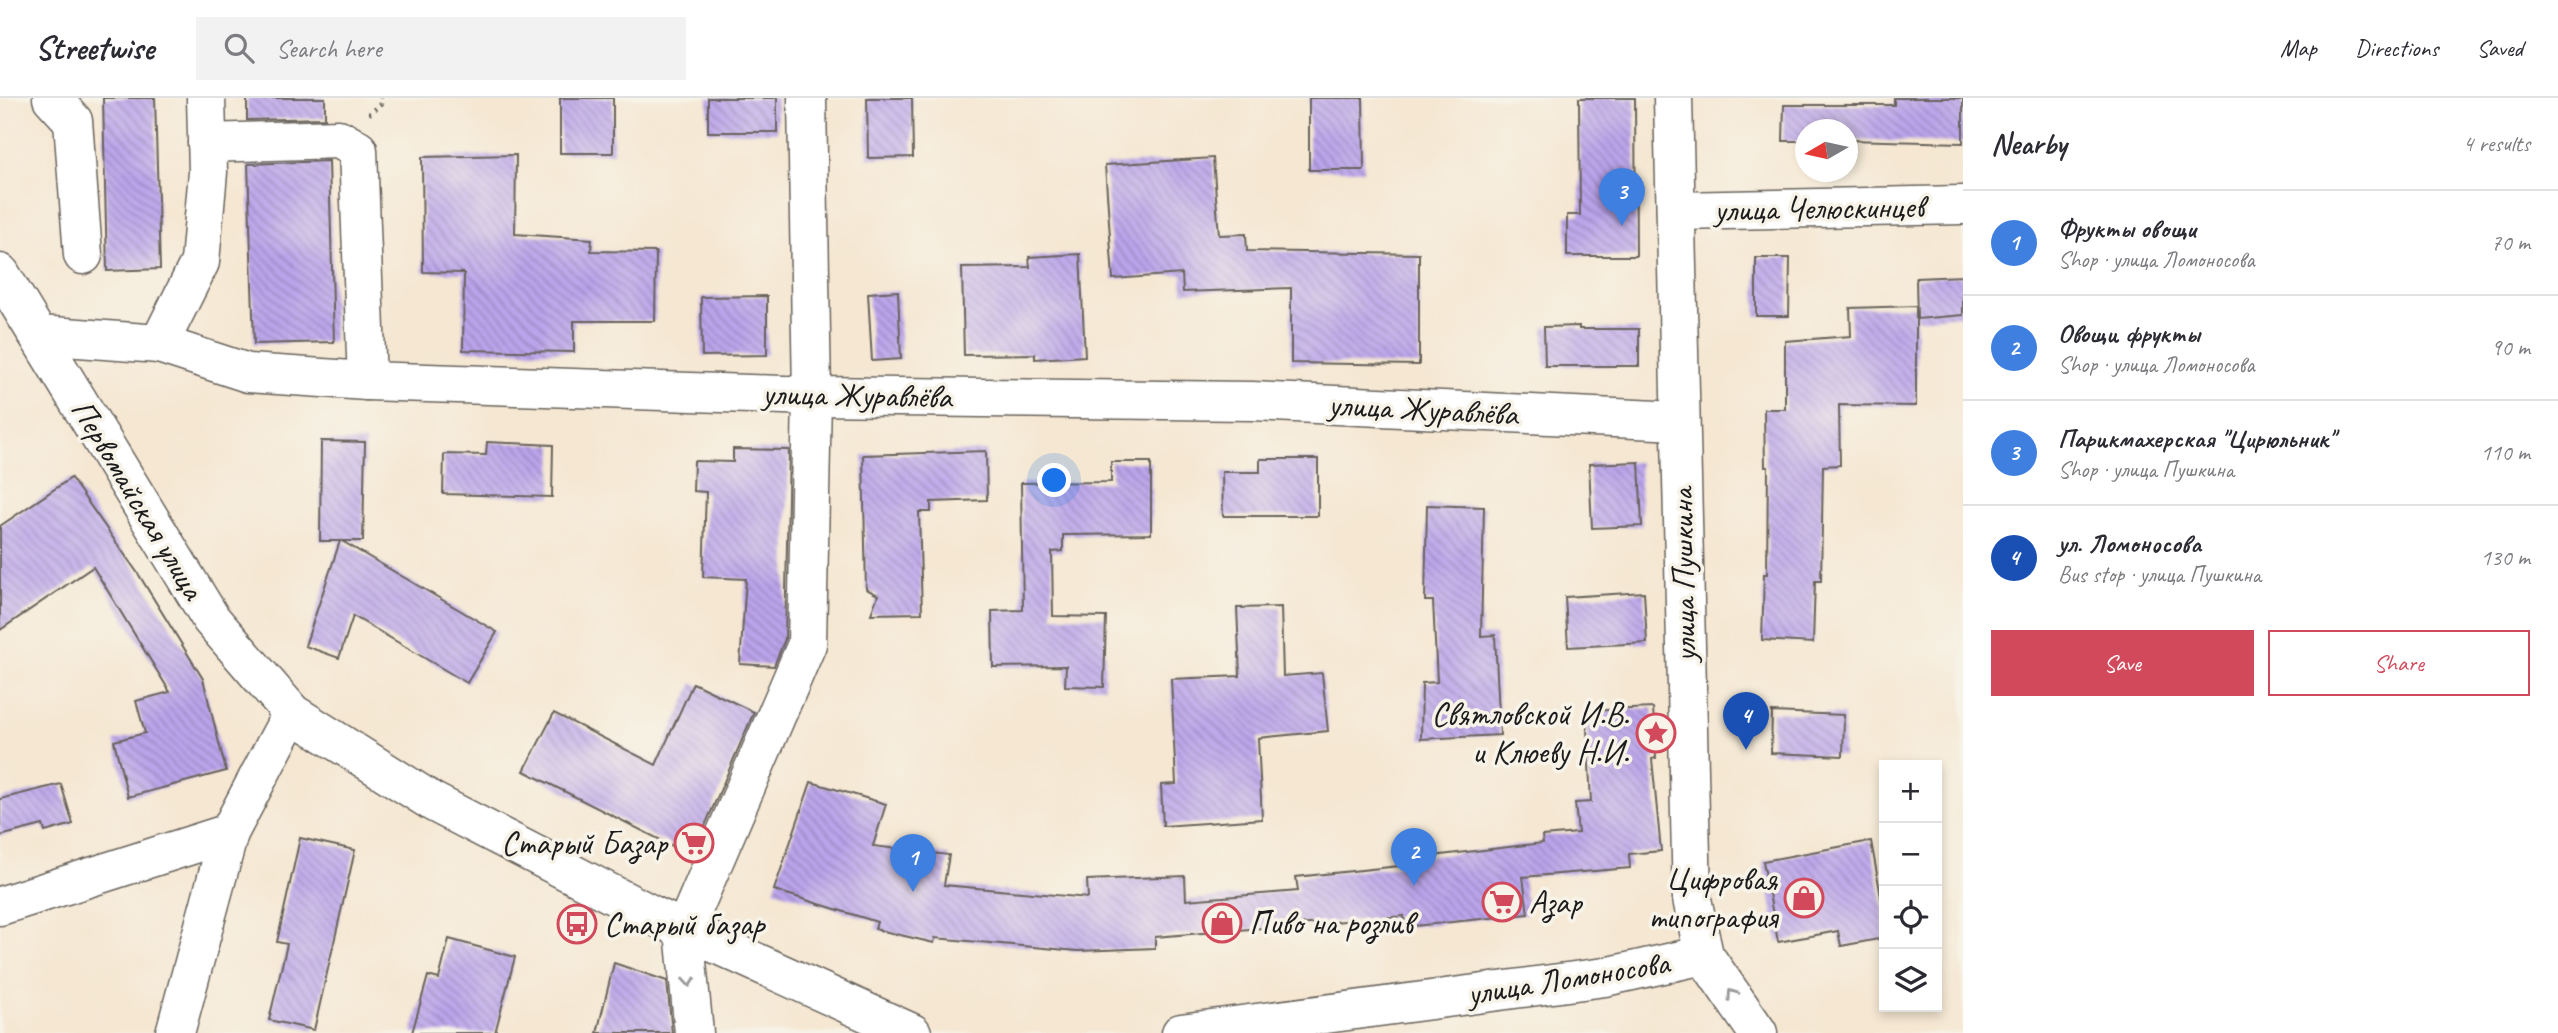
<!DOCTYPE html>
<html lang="en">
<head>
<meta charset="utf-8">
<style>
	:root { --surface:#fff; --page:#f2f2f3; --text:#2b2b33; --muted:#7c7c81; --line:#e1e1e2; --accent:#d1495b }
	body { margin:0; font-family:Caveat,sans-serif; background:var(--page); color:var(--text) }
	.controls { position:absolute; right:21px; bottom:21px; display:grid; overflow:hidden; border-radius:0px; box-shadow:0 4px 10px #0003 }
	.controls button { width:63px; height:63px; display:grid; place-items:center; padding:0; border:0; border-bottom:2px solid var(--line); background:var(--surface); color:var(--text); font:35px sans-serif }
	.compass { position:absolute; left:1795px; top:21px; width:63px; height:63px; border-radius:50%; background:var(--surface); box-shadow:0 4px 10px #0003; rotate:261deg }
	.you { position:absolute; left:1055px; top:383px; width:24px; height:24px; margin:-18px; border:5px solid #fff; border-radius:50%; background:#1a73e8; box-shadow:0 0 0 10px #1a73e833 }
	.badge { display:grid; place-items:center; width:46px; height:46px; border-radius:50%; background:var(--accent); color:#fff; font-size:23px; font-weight:700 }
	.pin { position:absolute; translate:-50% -58px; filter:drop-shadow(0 2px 4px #0008) }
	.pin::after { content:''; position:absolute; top:37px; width:24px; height:21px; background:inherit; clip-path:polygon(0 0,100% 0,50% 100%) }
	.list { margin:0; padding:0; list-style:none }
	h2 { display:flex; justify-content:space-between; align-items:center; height:91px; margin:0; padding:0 28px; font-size:30px }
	h2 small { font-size:23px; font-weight:400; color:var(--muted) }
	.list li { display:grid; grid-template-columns:46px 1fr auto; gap:21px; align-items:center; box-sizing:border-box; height:105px; padding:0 28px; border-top:2px solid var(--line) }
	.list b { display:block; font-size:26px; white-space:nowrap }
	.list p { margin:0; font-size:23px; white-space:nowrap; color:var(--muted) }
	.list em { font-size:23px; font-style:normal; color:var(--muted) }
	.actions { display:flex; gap:14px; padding:21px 28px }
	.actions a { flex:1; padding:16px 0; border:2px solid var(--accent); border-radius:0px; text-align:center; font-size:24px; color:var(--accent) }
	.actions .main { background:var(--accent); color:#fff }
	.icon { flex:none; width:38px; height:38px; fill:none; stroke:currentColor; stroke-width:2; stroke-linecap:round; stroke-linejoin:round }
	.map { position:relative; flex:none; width:1963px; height:935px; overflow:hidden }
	header { display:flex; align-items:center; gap:42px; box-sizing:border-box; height:98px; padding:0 35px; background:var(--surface); border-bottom:2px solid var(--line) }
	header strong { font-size:33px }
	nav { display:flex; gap:38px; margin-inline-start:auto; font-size:24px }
	.search { width:490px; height:63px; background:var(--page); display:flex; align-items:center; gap:18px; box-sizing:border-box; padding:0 24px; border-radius:0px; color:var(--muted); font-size:26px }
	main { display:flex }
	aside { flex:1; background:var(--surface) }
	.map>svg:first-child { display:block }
	.building { fill:url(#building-back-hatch) }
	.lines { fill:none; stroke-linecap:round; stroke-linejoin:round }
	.minor-casing { stroke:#68635c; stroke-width:41 }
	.major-casing { stroke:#68635c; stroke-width:41 }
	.path { stroke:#68635c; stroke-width:4.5; stroke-dasharray:2 5; stroke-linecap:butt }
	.minor { stroke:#fff; stroke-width:38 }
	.major { stroke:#fff; stroke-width:38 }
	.oneway { stroke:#999 }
	.labels { text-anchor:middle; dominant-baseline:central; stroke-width:7; stroke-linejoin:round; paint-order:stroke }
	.street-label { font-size:33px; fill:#1c1c1c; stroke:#f7f3e8 }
	.poi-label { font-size:33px; fill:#1c1c1c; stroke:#f7f3e8; text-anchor:end }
</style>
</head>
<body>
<header>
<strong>Streetwise</strong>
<div class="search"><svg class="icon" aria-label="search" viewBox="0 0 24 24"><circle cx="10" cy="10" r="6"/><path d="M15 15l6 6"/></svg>Search here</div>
<nav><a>Map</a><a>Directions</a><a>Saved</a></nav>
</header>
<main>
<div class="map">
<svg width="1963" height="935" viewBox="0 0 1963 935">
	<defs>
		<pattern id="building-back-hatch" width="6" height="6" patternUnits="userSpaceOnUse" patternTransform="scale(1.75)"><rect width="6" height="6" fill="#bba4eb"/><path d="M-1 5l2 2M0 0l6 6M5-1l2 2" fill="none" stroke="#9785be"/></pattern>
	</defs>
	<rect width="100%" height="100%" fill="#f7f3e8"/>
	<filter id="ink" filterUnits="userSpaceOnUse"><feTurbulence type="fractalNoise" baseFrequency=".0143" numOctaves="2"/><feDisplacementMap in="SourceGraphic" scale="14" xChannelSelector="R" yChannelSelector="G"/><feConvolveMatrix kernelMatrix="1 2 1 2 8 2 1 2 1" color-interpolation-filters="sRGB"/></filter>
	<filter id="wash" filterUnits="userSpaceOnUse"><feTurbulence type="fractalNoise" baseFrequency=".00686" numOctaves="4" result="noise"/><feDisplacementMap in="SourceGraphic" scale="28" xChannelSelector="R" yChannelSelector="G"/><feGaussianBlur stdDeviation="1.57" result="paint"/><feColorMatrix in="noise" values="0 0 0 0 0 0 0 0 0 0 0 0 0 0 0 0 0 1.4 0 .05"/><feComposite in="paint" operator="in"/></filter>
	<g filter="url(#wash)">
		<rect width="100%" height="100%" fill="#f5e7d2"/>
		<g id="blocks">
			<g class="building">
				<polygon points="103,0 155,0 160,171 107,173"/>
				<polygon points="247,0 325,0 325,20 247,22"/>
				<rect x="560" y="0" width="53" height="55"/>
				<rect x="708" y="0" width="69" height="34"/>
				<polygon points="867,0 912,0 913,59 868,60"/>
				<polygon points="1309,0 1363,0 1364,72 1309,72"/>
				<polygon points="1579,0 1635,0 1636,158 1567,158 1567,117 1580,117"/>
				<polygon points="1894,0 1963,0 1963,45 1847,42 1847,32 1805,32 1805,43 1783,43 1784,7 1894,7"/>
				<polygon points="516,57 515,136 592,141 591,153 656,154 655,223 574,223 574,254 463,252 464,175 423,174 422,59"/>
				<polygon points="1213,60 1219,137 1246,136 1247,153 1419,156 1419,267 1291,265 1291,190 1183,194 1182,176 1113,181 1105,67"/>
				<polygon points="329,63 334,244 254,246 248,66"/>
				<polygon points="1080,156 1085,258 1035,261 1035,256 964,257 962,170 1030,169 1029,159"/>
				<polygon points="1756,160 1790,160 1789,218 1756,218"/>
				<polygon points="1963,178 1963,217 1917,221 1916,180"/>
				<polygon points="898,193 901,261 872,263 868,195"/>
				<polygon points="767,198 767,257 702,258 701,199"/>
				<polygon points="1916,208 1916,308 1839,307 1840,367 1823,368 1821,483 1815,483 1813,545 1762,542 1764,476 1767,476 1768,369 1765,369 1764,311 1785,311 1785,243 1851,238 1850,210"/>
				<polygon points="1579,228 1579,231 1639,231 1639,268 1545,268 1544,229"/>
				<polygon points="321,343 365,344 363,443 342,443 497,534 467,585 353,518 339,560 305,548 340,443 320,443"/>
				<polygon points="487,344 553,347 552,399 443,396 444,356 486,357"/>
				<polygon points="733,351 789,352 785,541 774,568 740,566 746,481 703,479 706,394 693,393 694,363 733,364"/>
				<polygon points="986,353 987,402 931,404 931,414 919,414 922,515 871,516 878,497 866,491 863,357"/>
				<polygon points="1260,361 1318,361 1318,418 1223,418 1222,374 1260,374"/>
				<polygon points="1111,364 1151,364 1151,436 1063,437 1063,453 1052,454 1053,518 1106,519 1104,589 1065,588 1066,568 993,569 992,513 1023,512 1021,385 1111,384"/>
				<polygon points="1639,364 1642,428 1592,430 1589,366"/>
				<polygon points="71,380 139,477 203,581 226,673 128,699 114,643 145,635 136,603 170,594 93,469 0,532 0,428"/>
				<polygon points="1427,407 1484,409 1481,538 1495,537 1500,637 1421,641 1422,585 1437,584 1433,503 1425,503"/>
				<polygon points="1644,494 1647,545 1568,549 1565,499"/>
				<polygon points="1281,509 1283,578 1322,575 1328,633 1258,640 1262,721 1163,728 1161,687 1176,686 1171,581 1240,578 1237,510"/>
				<polygon points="693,585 754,614 692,758 524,673 554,615 656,667"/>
				<polygon points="1653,610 1656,660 1652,661 1661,753 1629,756 1630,770 1523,779 1528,816 1405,829 1404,818 1155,839 1155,850 1078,853 935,840 934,845 875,831 877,824 774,792 811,684 886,706 873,748 949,757 944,787 1088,800 1087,782 1185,778 1186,802 1298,793 1296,779 1399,768 1399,762 1543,745 1542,738 1578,735 1575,705 1591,704 1586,613"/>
				<polygon points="1772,614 1844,617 1843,658 1771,655"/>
				<polygon points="61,686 73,726 45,734 43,727 0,738 0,701"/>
				<polygon points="300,740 355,752 314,932 269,922 287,846 277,844"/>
				<polygon points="1871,743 1884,815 1884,840 1841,848 1838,833 1778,844 1763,763"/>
				<polygon points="449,841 515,859 495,935 412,935 428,878 439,881"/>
				<polygon points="614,865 667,883 672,935 597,935"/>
			</g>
		</g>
	</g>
	<g filter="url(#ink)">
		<use href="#blocks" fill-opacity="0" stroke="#68635c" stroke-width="2"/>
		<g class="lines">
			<defs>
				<g id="minor">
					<polyline points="52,0 73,23 83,157"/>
					<polyline points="207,45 339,41 358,52 367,283"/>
					<polyline points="1676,113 1963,107"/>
					<polyline points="0,175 211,521 292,615 433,704 652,817 912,935"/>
					<polyline points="39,237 159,246 248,275 367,283 812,298 1252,303 1679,323"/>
					<polyline points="159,246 200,164 208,74 206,0"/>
					<polyline points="0,808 229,735 292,615"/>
					<polyline points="175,935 229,735"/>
					<polyline points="694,935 684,833 807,546 812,298 807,0"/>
				</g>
				<g id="major">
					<polyline points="1673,0 1692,801 1704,857 1758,935"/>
					<polyline points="1181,935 1605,879 1704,857"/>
				</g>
			</defs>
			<use href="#minor" class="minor-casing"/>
			<use href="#major" class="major-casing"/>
			<polyline class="path" points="369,16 381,6 381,0"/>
			<use href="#minor" class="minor"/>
			<use href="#major" class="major"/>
		</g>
		<defs><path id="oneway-chevron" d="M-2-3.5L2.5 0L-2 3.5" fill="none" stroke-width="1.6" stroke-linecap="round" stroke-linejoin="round" transform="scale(1.75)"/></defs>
		<g class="oneway">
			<use href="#oneway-chevron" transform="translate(689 884) rotate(85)"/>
			<use href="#oneway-chevron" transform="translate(1732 896) rotate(-125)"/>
		</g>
	</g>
	<defs>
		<symbol id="sight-ring" viewBox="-11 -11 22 22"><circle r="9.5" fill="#f7f3e8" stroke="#d1495b" stroke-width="1.5"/><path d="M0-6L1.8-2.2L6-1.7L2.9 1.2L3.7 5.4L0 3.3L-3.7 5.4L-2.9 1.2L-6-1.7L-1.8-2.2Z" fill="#d1495b"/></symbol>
		<symbol id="supermarket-ring" viewBox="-11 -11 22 22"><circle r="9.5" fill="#f7f3e8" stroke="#d1495b" stroke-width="1.5"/><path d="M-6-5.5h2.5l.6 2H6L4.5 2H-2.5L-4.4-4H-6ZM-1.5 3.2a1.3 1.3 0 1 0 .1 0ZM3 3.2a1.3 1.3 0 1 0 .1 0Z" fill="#d1495b"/></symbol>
		<symbol id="shop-ring" viewBox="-11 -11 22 22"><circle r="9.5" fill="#f7f3e8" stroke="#d1495b" stroke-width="1.5"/><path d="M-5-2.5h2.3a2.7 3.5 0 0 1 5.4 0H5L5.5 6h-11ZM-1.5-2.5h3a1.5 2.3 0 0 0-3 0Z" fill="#d1495b"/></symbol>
		<symbol id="bus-ring" viewBox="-11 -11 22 22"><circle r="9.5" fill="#f7f3e8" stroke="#d1495b" stroke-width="1.5"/><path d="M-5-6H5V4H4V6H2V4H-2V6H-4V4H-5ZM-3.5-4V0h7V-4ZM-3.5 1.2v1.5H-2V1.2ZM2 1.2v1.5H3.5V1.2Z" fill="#d1495b"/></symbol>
	</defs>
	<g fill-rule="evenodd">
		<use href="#sight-ring" x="1634" y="613" width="44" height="44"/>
		<use href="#supermarket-ring" x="672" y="723" width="44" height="44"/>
		<use href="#shop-ring" x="1782" y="778" width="44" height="44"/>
		<use href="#supermarket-ring" x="1480" y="782" width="44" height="44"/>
		<use href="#shop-ring" x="1200" y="803" width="44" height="44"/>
		<use href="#bus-ring" x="555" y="804" width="44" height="44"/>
	</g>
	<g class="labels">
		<g class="street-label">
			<text transform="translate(1819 110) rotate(-1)">улица Челюскинцев</text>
			<text transform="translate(857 297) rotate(1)">улица Журавлёва</text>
			<text transform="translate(1423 311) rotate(3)">улица Журавлёва</text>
			<text transform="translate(138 401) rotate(59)">Первомайская улица</text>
			<text transform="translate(1683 477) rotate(-91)">улица Пушкина</text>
			<text transform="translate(1568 880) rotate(-9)">улица Ломоносова</text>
		</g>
		<g class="poi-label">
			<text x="1629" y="616">Святловской И.В.<tspan x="1629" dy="38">и Клюеву Н.И.</tspan></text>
			<text x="667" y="745">Старый Базар</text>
			<text x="1777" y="781">Цифровая<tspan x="1777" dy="38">типография</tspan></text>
			<text x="1529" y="804" text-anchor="start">Азар</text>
			<text x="1249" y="825" text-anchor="start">Пиво на розлив</text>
			<text x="604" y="826" text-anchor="start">Старый базар</text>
		</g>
	</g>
</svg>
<div class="controls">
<button>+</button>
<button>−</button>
<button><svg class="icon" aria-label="locate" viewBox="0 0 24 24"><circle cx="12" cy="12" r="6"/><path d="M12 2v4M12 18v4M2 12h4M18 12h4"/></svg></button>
<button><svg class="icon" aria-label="layers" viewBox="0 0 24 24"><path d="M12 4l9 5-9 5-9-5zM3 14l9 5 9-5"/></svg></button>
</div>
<svg class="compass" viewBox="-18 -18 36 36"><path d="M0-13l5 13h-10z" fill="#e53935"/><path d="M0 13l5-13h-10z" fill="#7c7c81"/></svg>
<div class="you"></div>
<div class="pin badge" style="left:913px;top:794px;background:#3f7fe0">1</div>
<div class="pin badge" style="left:1414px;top:788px;background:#3f7fe0">2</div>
<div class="pin badge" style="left:1622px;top:128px;background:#3f7fe0">3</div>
<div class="pin badge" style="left:1746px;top:652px;background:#1a4fb4">4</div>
</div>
<aside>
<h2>Nearby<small>4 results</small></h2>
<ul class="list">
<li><span class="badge" style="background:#3f7fe0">1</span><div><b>Фрукты овощи</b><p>Shop · улица Ломоносова</p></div><em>70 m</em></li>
<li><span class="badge" style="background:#3f7fe0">2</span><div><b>Овощи фрукты</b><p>Shop · улица Ломоносова</p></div><em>90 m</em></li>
<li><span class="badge" style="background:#3f7fe0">3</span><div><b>Парикмахерская &quot;Цирюльник&quot;</b><p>Shop · улица Пушкина</p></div><em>110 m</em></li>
<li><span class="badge" style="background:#1a4fb4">4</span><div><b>ул. Ломоносова</b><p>Bus stop · улица Пушкина</p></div><em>130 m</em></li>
</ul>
<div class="actions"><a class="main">Save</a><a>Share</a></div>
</aside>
</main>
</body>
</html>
